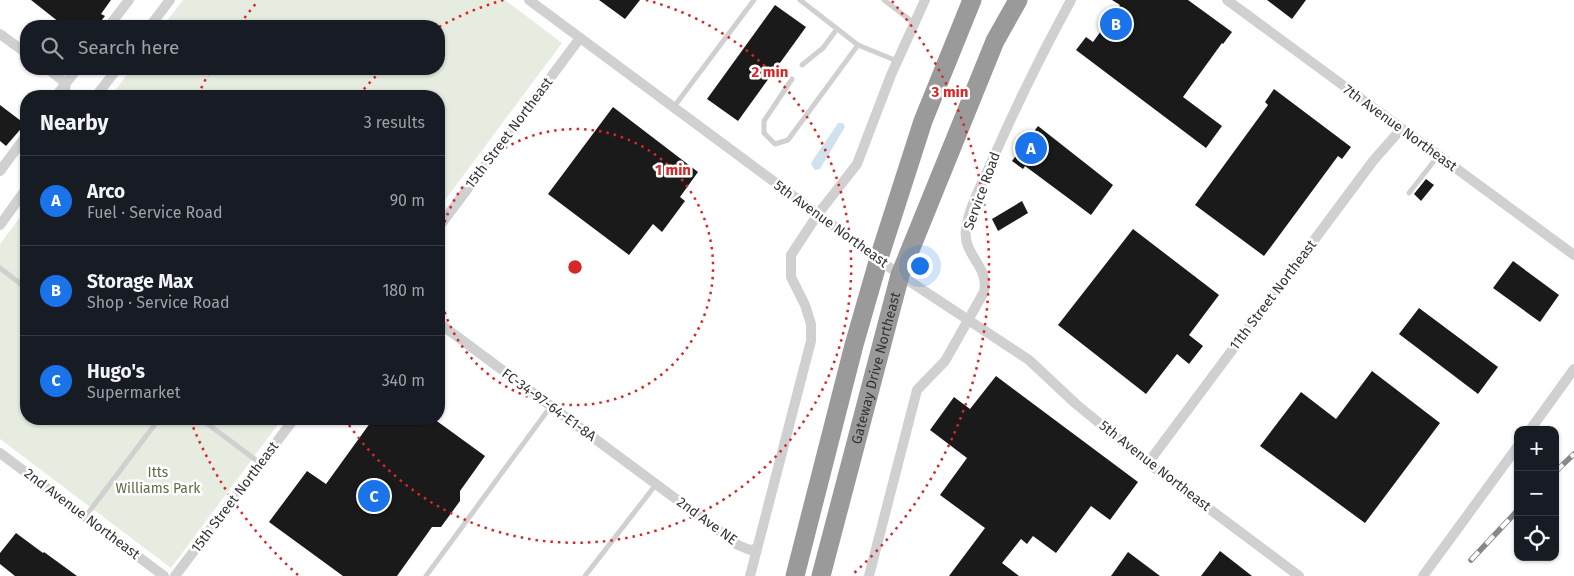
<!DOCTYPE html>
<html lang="en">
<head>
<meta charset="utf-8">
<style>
	:root { --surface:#171b24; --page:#242831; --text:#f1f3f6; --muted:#9ea1a6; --line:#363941; --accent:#1a73e8 }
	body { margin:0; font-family:"Fira Sans",sans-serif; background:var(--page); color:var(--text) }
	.controls { position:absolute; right:15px; bottom:15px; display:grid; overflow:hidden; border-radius:10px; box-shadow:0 1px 4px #0004 }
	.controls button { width:45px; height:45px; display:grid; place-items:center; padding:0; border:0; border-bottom:1px solid var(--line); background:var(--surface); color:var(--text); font:25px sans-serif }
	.you { position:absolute; left:919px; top:265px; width:18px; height:18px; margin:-12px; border:4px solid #fff; border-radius:50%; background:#1a73e8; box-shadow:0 0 0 8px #1a73e833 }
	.badge { display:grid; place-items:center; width:32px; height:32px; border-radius:50%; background:var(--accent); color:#fff; font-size:16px; font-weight:700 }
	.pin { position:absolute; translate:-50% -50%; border:2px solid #fff; box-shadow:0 1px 5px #0006 }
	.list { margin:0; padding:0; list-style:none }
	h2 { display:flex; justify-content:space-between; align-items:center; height:65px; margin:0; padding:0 20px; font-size:21px }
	h2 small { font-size:16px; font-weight:400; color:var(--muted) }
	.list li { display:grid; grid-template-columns:32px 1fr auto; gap:15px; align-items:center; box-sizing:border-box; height:90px; padding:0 20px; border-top:1px solid var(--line) }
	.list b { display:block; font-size:19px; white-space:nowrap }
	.list p { margin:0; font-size:16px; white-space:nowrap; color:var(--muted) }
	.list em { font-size:16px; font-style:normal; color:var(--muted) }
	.icon { flex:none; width:28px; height:28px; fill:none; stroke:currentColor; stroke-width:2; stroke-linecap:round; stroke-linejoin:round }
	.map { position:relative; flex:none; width:1574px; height:576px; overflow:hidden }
	.search { position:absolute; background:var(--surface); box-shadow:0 1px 4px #0004; left:20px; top:20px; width:425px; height:55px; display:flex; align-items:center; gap:12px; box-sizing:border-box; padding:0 18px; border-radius:20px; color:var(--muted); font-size:19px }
	.panel { position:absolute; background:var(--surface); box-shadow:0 1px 4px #0004; left:20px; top:90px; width:425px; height:335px; border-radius:20px }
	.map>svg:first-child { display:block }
	.green { fill:#e6ecdf }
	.water { fill:#cfe2ee }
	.building { fill:#1a1a1a }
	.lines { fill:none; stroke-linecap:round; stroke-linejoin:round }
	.lane { stroke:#d0d0d0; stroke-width:5 }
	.street { stroke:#d0d0d0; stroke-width:10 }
	.highway { stroke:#9a9a9a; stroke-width:19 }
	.rail-casing { stroke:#888; stroke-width:5.5 }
	.rail { stroke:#fff; stroke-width:4; stroke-dasharray:11; stroke-linecap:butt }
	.ring { fill:none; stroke:#d62828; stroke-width:2.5; stroke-dasharray:2.5 5 }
	.labels { text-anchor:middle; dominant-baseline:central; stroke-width:5; stroke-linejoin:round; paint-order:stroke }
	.street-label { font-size:14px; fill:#333; stroke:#fff }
	.park-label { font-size:14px; fill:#56703f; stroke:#fff }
	.centre { fill:#d62828; stroke:#fff; stroke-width:2.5 }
	.ring-label { font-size:15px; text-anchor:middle; font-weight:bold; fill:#d62828; stroke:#fff; stroke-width:5; stroke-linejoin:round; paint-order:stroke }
</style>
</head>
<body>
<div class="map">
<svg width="1574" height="576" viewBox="0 0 1574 576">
	<rect width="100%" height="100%" fill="#fff"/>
	<g class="green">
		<polygon points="183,0 505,0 562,43 439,208 439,96 111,96 131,69 439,69 439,26 163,26"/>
		<polygon points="26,209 26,419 282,419 171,568 0,439 0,244"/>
	</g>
	<polygon class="water" points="838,123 843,123 845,127 820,169 815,170 811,164 813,160"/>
	<g class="building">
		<polygon points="31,0 111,0 101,14 105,16 97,26 64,26"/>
		<polygon points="599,0 640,0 625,19"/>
		<polygon points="1112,0 1188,0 1232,32 1223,44 1222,43 1183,97 1222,126 1206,148 1076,50 1086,37 1093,42 1120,5"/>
		<polygon points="1267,0 1306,0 1292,19"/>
		<polygon points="775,5 806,27 738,121 707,99"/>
		<polygon points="1274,89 1351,147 1342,159 1338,156 1264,256 1195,205 1268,105 1265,102"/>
		<polygon points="0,105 25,124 6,146 0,141"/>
		<polygon points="613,107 698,172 680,197 685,201 662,232 653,224 629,255 548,194"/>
		<polygon points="1038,126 1113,185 1091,215 1025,166 1023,169 1012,161"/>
		<polygon points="1426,179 1434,185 1421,201 1414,194"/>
		<polygon points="1022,201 1028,213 998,231 992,219"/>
		<polygon points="1133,229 1219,295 1189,335 1203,346 1189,364 1177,354 1146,394 1058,325"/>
		<polygon points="1513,261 1559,295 1540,322 1493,288"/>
		<polygon points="1419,308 1498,367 1478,394 1399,334"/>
		<polygon points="1372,371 1440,423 1365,523 1260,446 1301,392 1336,419"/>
		<polygon points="996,376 1138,482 1110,520 1091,506 1056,553 1033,536 1027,544 1021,539 1002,563 1019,576 949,576 985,528 940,495 967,458 930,430 954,397 970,409"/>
		<polygon points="373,419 434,419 485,456 460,491 460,501 441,527 432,527 397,576 343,576 269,522 307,471 326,484"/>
		<polygon points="16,533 43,553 44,552 77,576 15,576 0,564 0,553"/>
		<polygon points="1220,551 1252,576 1201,576"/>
		<polygon points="1128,552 1160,576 1111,576"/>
	</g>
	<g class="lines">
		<g class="lane">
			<polyline points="800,0 858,45 897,61"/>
			<polyline points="884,0 914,23"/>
			<polyline points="802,65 823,48 837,29"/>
			<polyline points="792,79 764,121 764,133 775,144 788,140 858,45"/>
			<polyline points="673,108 754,0"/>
			<polyline points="1409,193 1438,156"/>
			<polyline points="0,268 26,288"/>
			<polyline points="201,419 260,463"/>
			<polyline points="85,517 159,419"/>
			<polyline points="426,576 551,406"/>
			<polyline points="585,576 654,487 657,486"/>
		</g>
		<g class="street">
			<polyline points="529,0 900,275 1029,360 1076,404 1148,463 1299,576"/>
			<polyline points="1227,0 1574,255"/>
			<polyline points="109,26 129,0"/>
			<polyline points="150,26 170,0"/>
			<polyline points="0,34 26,53"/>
			<polyline points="48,69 66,83 64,96"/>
			<polyline points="56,96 77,69"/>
			<polyline points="96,96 117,69"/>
			<polyline points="0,171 26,136"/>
			<polyline points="0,225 26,189"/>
			<polyline points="439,227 580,38"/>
			<polyline points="439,323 738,545 750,550 756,549"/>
			<polyline points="1530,430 1574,369"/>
			<polyline points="0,453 164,576"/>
			<polyline points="1148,463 1373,161 1401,129"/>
			<polyline points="175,576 294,419"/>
			<polyline points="750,576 811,341 811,324 805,305 791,277 791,255 818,214 857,164 891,75 925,0"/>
			<path d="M869,576L917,390L945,361L984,292C990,266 962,255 966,229C969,206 983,182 992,161C1016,106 1042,53 1071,0"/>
			<polyline points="1423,576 1518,446"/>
		</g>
		<g class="highway">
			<polyline points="795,576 854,345 879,258 923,121 972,0"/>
			<path id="s1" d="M821,576L900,275L995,41L1018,0"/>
		</g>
		<defs>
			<g id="rail">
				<polyline points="1555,472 1574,454"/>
				<polyline points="1471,560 1518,510"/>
			</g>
		</defs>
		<use href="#rail" class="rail-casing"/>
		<use href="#rail" class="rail"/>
	</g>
	<g class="ring">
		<path d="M439 244A138 138 0 1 1 439 290"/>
		<path d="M359 95A276 276 0 0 1 382 70M439 27A276 276 0 0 1 504 0M646 0A276 276 0 1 1 345 419"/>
		<path d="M298 575A414 414 0 0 1 191 422M198 95A414 414 0 0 1 211 69M240 24A414 414 0 0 1 258 1M892 1A414 414 0 0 1 852 575"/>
	</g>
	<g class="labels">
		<g class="street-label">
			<text transform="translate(1400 128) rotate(36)">7th Avenue Northeast</text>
			<text transform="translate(509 133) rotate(-53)">15th Street Northeast</text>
			<text transform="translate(982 191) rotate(-70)">Service Road</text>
			<text transform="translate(831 224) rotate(36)">5th Avenue Northeast</text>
			<text transform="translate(1273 295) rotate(-53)">11th Street Northeast</text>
			<text stroke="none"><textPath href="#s1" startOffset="215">Gateway Drive Northeast</textPath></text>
			<text transform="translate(549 405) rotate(36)">FC-34-97-64-E1-8A</text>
			<text transform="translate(1155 466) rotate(38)">5th Avenue Northeast</text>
			<text transform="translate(235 497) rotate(-53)">15th Street Northeast</text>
			<text transform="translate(82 514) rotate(37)">2nd Avenue Northeast</text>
			<text transform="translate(707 521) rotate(36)">2nd Ave NE</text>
		</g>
		<g class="park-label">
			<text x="158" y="472">Itts<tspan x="158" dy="16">Williams Park</tspan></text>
		</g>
	</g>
	<circle cx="575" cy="267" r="8" class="centre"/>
	<g class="ring-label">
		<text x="770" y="77">2 min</text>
		<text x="950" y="97">3 min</text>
		<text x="673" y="175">1 min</text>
	</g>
</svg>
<div class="controls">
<button>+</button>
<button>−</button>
<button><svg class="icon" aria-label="locate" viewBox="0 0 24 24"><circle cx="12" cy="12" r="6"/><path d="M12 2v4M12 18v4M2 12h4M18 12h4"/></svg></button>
</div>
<div class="you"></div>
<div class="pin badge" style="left:1031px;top:148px">A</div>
<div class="pin badge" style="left:1116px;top:24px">B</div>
<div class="pin badge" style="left:374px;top:496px">C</div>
<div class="search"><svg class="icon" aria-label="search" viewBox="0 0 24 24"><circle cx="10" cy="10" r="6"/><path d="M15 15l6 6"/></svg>Search here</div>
<section class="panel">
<h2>Nearby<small>3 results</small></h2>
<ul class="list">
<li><span class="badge">A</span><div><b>Arco</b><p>Fuel · Service Road</p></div><em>90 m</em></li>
<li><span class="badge">B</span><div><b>Storage Max</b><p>Shop · Service Road</p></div><em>180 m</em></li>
<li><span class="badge">C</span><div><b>Hugo's</b><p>Supermarket</p></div><em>340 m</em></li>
</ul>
</section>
</div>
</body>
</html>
